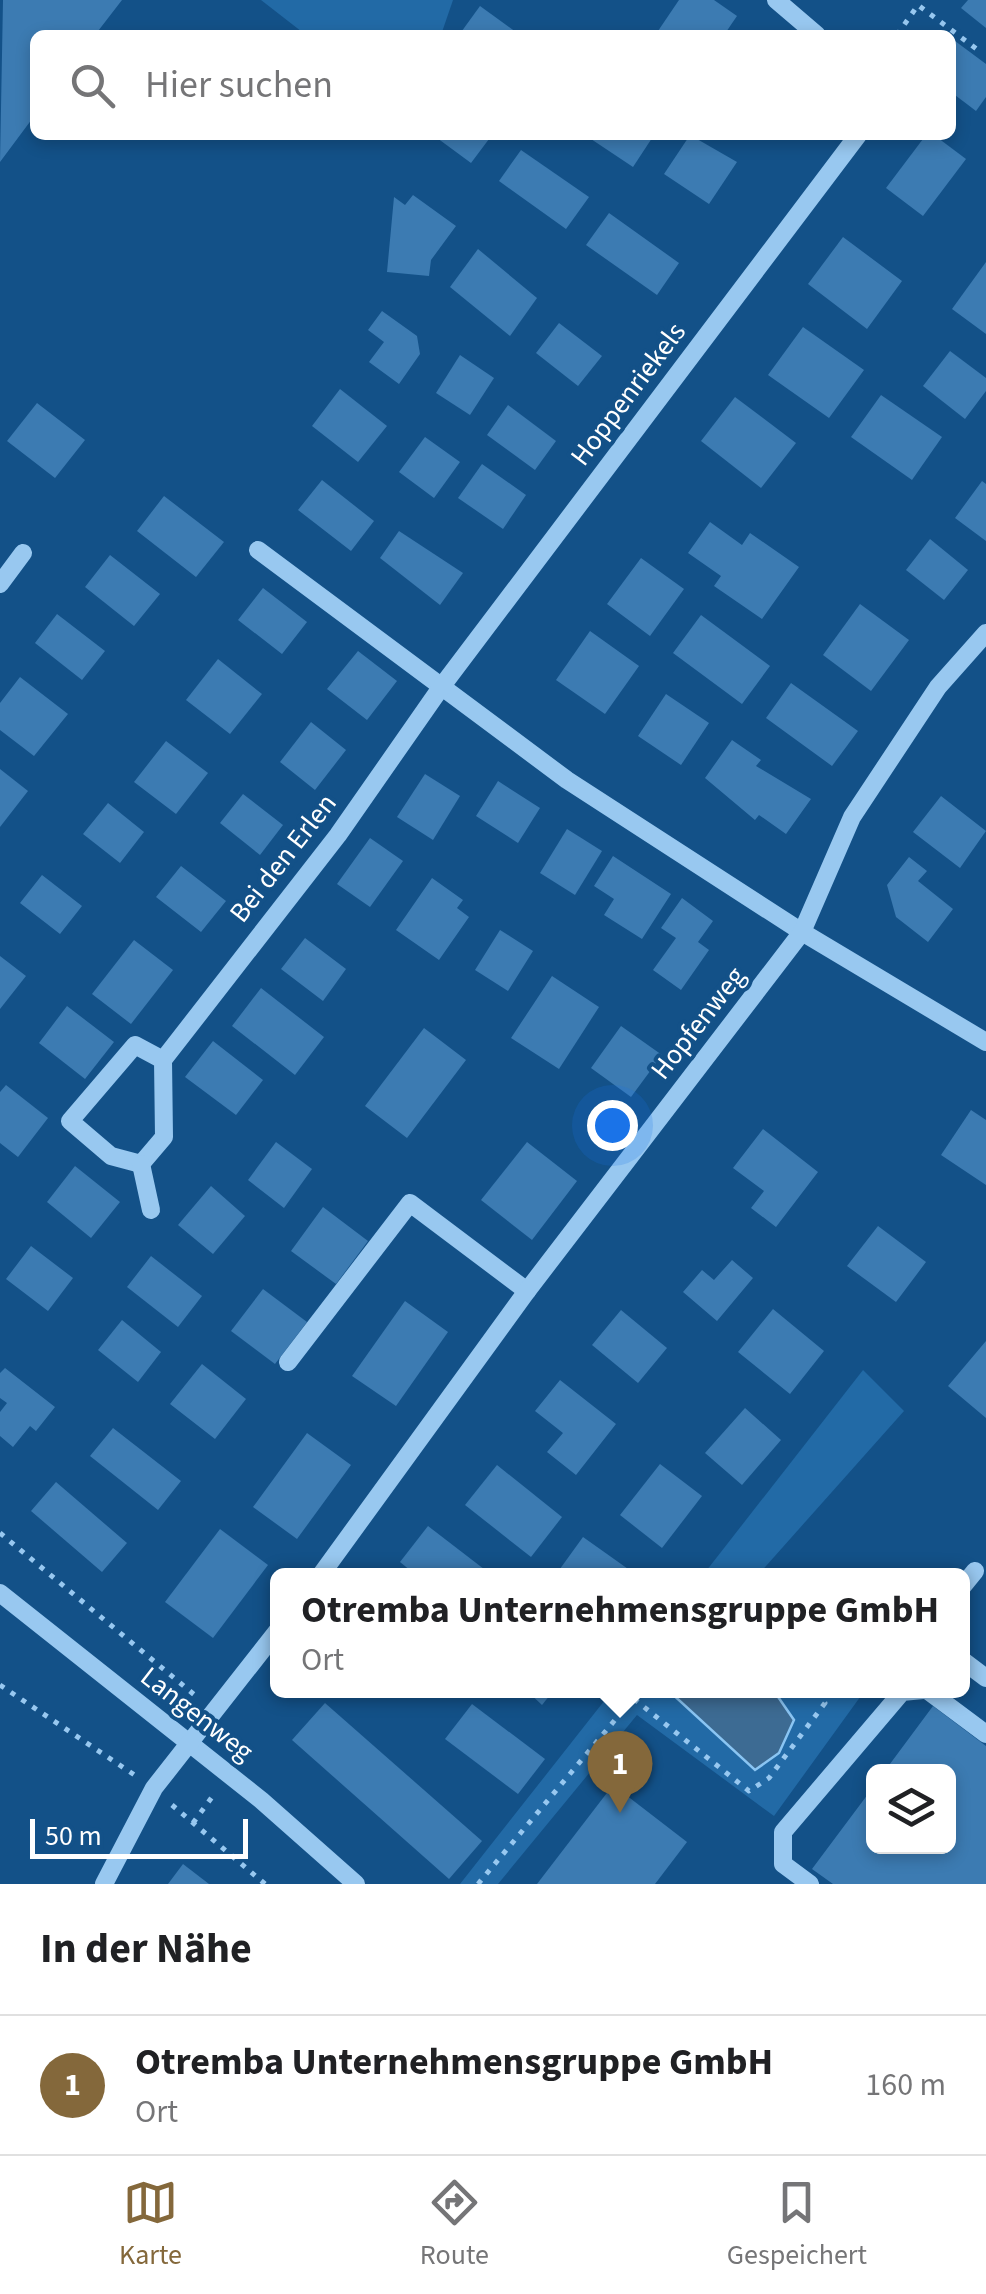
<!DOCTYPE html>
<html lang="de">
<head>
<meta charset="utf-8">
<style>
	:root { --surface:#fff; --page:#f6f6f6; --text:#202124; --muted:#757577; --line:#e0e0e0; --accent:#84683b }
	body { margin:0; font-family:"Source Sans 3",sans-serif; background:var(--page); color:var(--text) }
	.controls { position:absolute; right:30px; bottom:30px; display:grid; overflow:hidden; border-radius:15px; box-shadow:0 5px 15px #0003 }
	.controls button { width:90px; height:90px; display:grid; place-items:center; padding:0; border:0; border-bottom:2px solid var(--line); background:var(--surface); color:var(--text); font:50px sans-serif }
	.scale { position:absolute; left:30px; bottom:25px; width:218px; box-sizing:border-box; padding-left:10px; border:5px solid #fff; border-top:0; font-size:28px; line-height:35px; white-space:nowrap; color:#fff; -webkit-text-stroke:8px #135188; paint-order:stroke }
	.you { position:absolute; left:612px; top:1125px; width:35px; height:35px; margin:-25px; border:8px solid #fff; border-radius:50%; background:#1a73e8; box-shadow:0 0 0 15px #1a73e833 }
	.badge { display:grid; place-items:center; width:65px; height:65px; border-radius:50%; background:var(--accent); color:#fff; font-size:32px; font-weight:700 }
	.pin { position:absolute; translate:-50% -82px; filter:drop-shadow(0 2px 5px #0008) }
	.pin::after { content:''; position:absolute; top:52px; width:35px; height:30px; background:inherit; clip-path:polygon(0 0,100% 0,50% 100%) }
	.popup { position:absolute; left:270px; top:1568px; width:700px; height:130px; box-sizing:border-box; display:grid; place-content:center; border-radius:15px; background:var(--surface); filter:drop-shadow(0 2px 8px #0005); font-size:32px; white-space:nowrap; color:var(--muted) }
	.popup b { font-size:38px; color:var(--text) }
	.popup::after { content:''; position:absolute; left:50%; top:100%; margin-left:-20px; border:20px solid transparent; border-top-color:var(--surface) }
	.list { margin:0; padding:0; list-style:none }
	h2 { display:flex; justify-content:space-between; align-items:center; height:130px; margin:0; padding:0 40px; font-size:42px }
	h2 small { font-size:32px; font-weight:400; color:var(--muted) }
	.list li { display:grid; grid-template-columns:65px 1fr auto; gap:30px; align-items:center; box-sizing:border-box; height:140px; padding:0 40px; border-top:2px solid var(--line) }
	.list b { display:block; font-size:38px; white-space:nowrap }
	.list p { margin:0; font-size:32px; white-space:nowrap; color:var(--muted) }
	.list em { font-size:32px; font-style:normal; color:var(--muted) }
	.icon { flex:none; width:55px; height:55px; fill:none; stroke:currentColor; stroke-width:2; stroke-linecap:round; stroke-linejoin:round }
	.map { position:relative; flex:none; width:986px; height:1884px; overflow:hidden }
	.search { position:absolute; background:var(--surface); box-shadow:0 5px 15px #0003; left:30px; right:30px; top:30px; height:110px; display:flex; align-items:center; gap:25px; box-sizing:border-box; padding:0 35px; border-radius:15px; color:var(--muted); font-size:38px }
	.sheet { height:270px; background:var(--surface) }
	nav { display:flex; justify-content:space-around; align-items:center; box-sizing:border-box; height:140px; border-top:2px solid var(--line); background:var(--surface); font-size:28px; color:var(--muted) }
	nav a { display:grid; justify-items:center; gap:5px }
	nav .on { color:var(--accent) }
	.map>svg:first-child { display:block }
	.green { fill:#226aa6 }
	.water { fill:#3d6b93; stroke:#8ac5f3; stroke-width:2.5 }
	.building { fill:#3c7bb2 }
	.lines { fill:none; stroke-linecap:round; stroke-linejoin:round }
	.path { stroke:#98c8f0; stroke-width:5; stroke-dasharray:5 8; stroke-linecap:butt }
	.minor { stroke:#98c8f0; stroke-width:18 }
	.labels { text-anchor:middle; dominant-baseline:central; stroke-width:8; stroke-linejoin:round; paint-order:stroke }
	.street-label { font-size:28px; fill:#fff; stroke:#135188 }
</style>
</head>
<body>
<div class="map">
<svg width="986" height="1884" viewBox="0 0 986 1884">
	<rect width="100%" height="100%" fill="#135188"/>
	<g class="green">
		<polygon points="261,0 453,0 441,35 306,35"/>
		<polygon points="863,1370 904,1411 758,1575 703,1575"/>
		<polygon points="859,1690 863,1693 774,1816 637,1715 498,1884 460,1884 612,1691"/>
	</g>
	<polygon class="water" points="669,1691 774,1691 794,1720 779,1753 755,1770"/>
	<g class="building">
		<polygon points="3,0 122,0 95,35 35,35 35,115 0,162"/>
		<polygon points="679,0 714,0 737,16 724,35 663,35 658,31"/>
		<polygon points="968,0 986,0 986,28 961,8"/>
		<polygon points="480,6 520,35 459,35"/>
		<polygon points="951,38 986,64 986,97 976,111 951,92"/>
		<polygon points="433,135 492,135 471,163"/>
		<polygon points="585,135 654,135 633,167"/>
		<polygon points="690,135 737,162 709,204 664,174"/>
		<polygon points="926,135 934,135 966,159 923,216 886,188"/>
		<polygon points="521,150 589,197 566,229 499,181"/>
		<polygon points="413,195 456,226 431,260 429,276 387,272 394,197 405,205"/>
		<polygon points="609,213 679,263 657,295 586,245"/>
		<polygon points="843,237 902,281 867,329 808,284"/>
		<polygon points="478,249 537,298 510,336 450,287"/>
		<polygon points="986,262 986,334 952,309"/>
		<polygon points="382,311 417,336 420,354 399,384 369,362 384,342 368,330"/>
		<polygon points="559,323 602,356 578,386 536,353"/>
		<polygon points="803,327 864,370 829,418 768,375"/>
		<polygon points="950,351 986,378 986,391 965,419 923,386"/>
		<polygon points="460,355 494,378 470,415 436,393"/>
		<polygon points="340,389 387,426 358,462 312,426"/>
		<polygon points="881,395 942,437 912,480 851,437"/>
		<polygon points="735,397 796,443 761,488 701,441"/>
		<polygon points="37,403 85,440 55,478 7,441"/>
		<polygon points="508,405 556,441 535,470 487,435"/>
		<polygon points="425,437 460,462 434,498 399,472"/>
		<polygon points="482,464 526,495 503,529 458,498"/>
		<polygon points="322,480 374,521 351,551 298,510"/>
		<polygon points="982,481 986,484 986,541 955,518"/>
		<polygon points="164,496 224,542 196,577 137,531"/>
		<polygon points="710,522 742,545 750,533 799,567 762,619 714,586 721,576 688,553"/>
		<polygon points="399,531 463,573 440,605 380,558"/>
		<polygon points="930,539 968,570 944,600 906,570"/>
		<polygon points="110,555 160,594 134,626 85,587"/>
		<polygon points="641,558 684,589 650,636 607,604"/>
		<polygon points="263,588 307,622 282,654 238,620"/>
		<polygon points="860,604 909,640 871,691 823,655"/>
		<polygon points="57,614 105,651 82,680 35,643"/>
		<polygon points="701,615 770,666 742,704 673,653"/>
		<polygon points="590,631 639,666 605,714 556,680"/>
		<polygon points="358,651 397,681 367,720 327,689"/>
		<polygon points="218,659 262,694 230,734 186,700"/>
		<polygon points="20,677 68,714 34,756 0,730 0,703"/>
		<polygon points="791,683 858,731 832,766 766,718"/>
		<polygon points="666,694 709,723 681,765 638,736"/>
		<polygon points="311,722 346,750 315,790 280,762"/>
		<polygon points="732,740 761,760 756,766 811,799 786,834 759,815 755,820 705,778"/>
		<polygon points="166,741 208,773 176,814 134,782"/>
		<polygon points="0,769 28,791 0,827"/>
		<polygon points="425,774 460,796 433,840 397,817"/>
		<polygon points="498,781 540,808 518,843 476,816"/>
		<polygon points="243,794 283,825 260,855 220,823"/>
		<polygon points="941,796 986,831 960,868 913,832"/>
		<polygon points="108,803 144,832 120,863 83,834"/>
		<polygon points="567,829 602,851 575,895 540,873"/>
		<polygon points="370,838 403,861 370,907 337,884"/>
		<polygon points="613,856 671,894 642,939 604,915 614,899 594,886"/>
		<polygon points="909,857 927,871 918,881 953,909 928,942 896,917 887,885"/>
		<polygon points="181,866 226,901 201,932 156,897"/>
		<polygon points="42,875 82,906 60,934 20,903"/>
		<polygon points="432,878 463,900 457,908 469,917 439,960 396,930"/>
		<polygon points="682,898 713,921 698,942 709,950 681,990 653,970 676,938 661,928"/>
		<polygon points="500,930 533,951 508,991 475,970"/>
		<polygon points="305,938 346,969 323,1001 281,969"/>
		<polygon points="134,940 173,970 131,1024 92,994"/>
		<polygon points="0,956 26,976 0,1009"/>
		<polygon points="552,976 599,1007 559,1069 511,1038"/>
		<polygon points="261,988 324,1037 295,1075 232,1026"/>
		<polygon points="67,1006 114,1042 85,1079 39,1043"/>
		<polygon points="621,1026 662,1055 631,1097 591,1068"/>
		<polygon points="424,1028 466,1060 407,1138 365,1106"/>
		<polygon points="213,1041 263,1080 236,1115 185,1077"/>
		<polygon points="6,1085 48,1118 18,1157 0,1143 0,1092"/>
		<polygon points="971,1110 986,1120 986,1185 941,1155"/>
		<polygon points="763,1129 818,1172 776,1227 751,1208 764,1191 733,1168"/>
		<polygon points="276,1142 312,1169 284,1208 248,1180"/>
		<polygon points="527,1142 577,1181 532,1240 481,1200"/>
		<polygon points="75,1166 120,1202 91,1238 47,1202"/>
		<polygon points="211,1186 245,1216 213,1254 178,1225"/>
		<polygon points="323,1207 368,1241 336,1284 291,1251"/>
		<polygon points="878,1226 926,1262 896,1302 847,1266"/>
		<polygon points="31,1246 73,1278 48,1311 6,1279"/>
		<polygon points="151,1256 202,1296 178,1327 127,1287"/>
		<polygon points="732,1260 753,1278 717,1321 683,1292 702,1270 714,1280"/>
		<polygon points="263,1289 307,1322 275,1364 231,1331"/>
		<polygon points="405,1301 448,1332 396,1406 352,1376"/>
		<polygon points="773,1309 824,1351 790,1394 738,1352"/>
		<polygon points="621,1310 667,1348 638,1383 592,1345"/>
		<polygon points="122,1320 161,1352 138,1382 98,1350"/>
		<polygon points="986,1341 986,1418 948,1386"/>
		<polygon points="202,1364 246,1399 215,1439 170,1404"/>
		<polygon points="5,1368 55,1407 36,1431 30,1426 13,1447 0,1436 0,1412 7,1403 0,1398 0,1373"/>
		<polygon points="560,1380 616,1424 576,1475 547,1452 563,1433 535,1411"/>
		<polygon points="745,1408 781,1440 742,1485 705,1453"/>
		<polygon points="113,1428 181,1481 158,1510 90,1456"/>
		<polygon points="307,1433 351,1465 297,1539 253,1507"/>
		<polygon points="660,1464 702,1496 662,1548 620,1515"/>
		<polygon points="497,1465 562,1517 531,1557 465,1505"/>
		<polygon points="56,1482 127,1543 102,1572 31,1511"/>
		<polygon points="428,1526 493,1576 417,1576 400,1562"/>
		<polygon points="220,1529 268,1565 213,1638 165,1602"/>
		<polygon points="583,1537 638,1576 561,1576 557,1573"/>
		<polygon points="526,1690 554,1690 542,1705"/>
		<polygon points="325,1703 482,1841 449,1879 292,1740"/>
		<polygon points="472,1704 545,1759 518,1794 445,1739"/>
		<polygon points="933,1706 986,1746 986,1884 833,1884 812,1869 874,1786 874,1846 948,1846 948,1772 884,1772"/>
		<polygon points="613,1785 687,1842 655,1884 537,1884"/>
		<polygon points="183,1864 209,1884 168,1884"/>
	</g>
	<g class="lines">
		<g class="path">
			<polyline points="897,35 918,5 978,50"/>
			<polyline points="0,1533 197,1697"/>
			<polyline points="0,1685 136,1776"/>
			<polyline points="634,1699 749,1791 769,1778 825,1703 816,1690"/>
			<polyline points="172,1805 265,1884"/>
			<polyline points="193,1823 215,1793"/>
			<polyline points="478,1884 640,1690"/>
		</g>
		<g class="minor">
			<polyline points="776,0 817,35"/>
			<polyline points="258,550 567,780 802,932 986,1042"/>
			<polyline points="0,584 23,553"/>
			<polyline points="163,1060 164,1137 141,1164 111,1156 70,1121 135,1045 163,1060 338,835 442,686 858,135"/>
			<polyline points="141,1164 151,1210"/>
			<polyline points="288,1362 410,1203 527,1291"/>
			<polyline points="320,1576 527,1291 802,932 852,817 938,687 986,633"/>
			<polyline points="962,1587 975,1571"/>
			<polyline points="0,1593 261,1800 356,1884"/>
			<polyline points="962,1660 986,1678"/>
			<polyline points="927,1690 986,1734"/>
			<polyline points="104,1884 154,1788 278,1630"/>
			<polyline points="810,1884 783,1864 783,1832 902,1692 923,1690"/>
		</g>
	</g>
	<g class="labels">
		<g class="street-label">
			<text transform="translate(628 394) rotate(-53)">Hoppenriekels</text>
			<text transform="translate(283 858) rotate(-52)">Bei den Erlen</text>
			<text transform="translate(698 1023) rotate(-52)">Hopfenweg</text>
			<text transform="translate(197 1714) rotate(38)">Langenweg</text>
		</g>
	</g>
</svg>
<div class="controls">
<button><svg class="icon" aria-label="layers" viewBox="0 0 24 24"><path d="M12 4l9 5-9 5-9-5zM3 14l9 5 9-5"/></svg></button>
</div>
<div class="scale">50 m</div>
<div class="you"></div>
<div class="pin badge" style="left:620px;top:1813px">1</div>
<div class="popup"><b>Otremba Unternehmensgruppe GmbH</b>Ort</div>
<div class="search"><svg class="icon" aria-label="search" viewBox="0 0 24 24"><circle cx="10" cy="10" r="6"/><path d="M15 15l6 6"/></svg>Hier suchen</div>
</div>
<section class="sheet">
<h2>In der Nähe<small></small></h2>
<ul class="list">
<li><span class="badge">1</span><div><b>Otremba Unternehmensgruppe GmbH</b><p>Ort</p></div><em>160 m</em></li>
</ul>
</section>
<nav>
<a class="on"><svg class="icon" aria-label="map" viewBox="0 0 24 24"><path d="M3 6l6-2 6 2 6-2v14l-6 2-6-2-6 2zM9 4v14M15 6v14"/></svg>Karte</a>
<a><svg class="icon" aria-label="directions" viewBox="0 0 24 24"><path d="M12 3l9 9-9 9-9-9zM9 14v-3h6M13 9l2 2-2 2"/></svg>Route</a>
<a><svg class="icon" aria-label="saved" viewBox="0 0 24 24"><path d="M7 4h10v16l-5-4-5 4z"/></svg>Gespeichert</a>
</nav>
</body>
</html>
